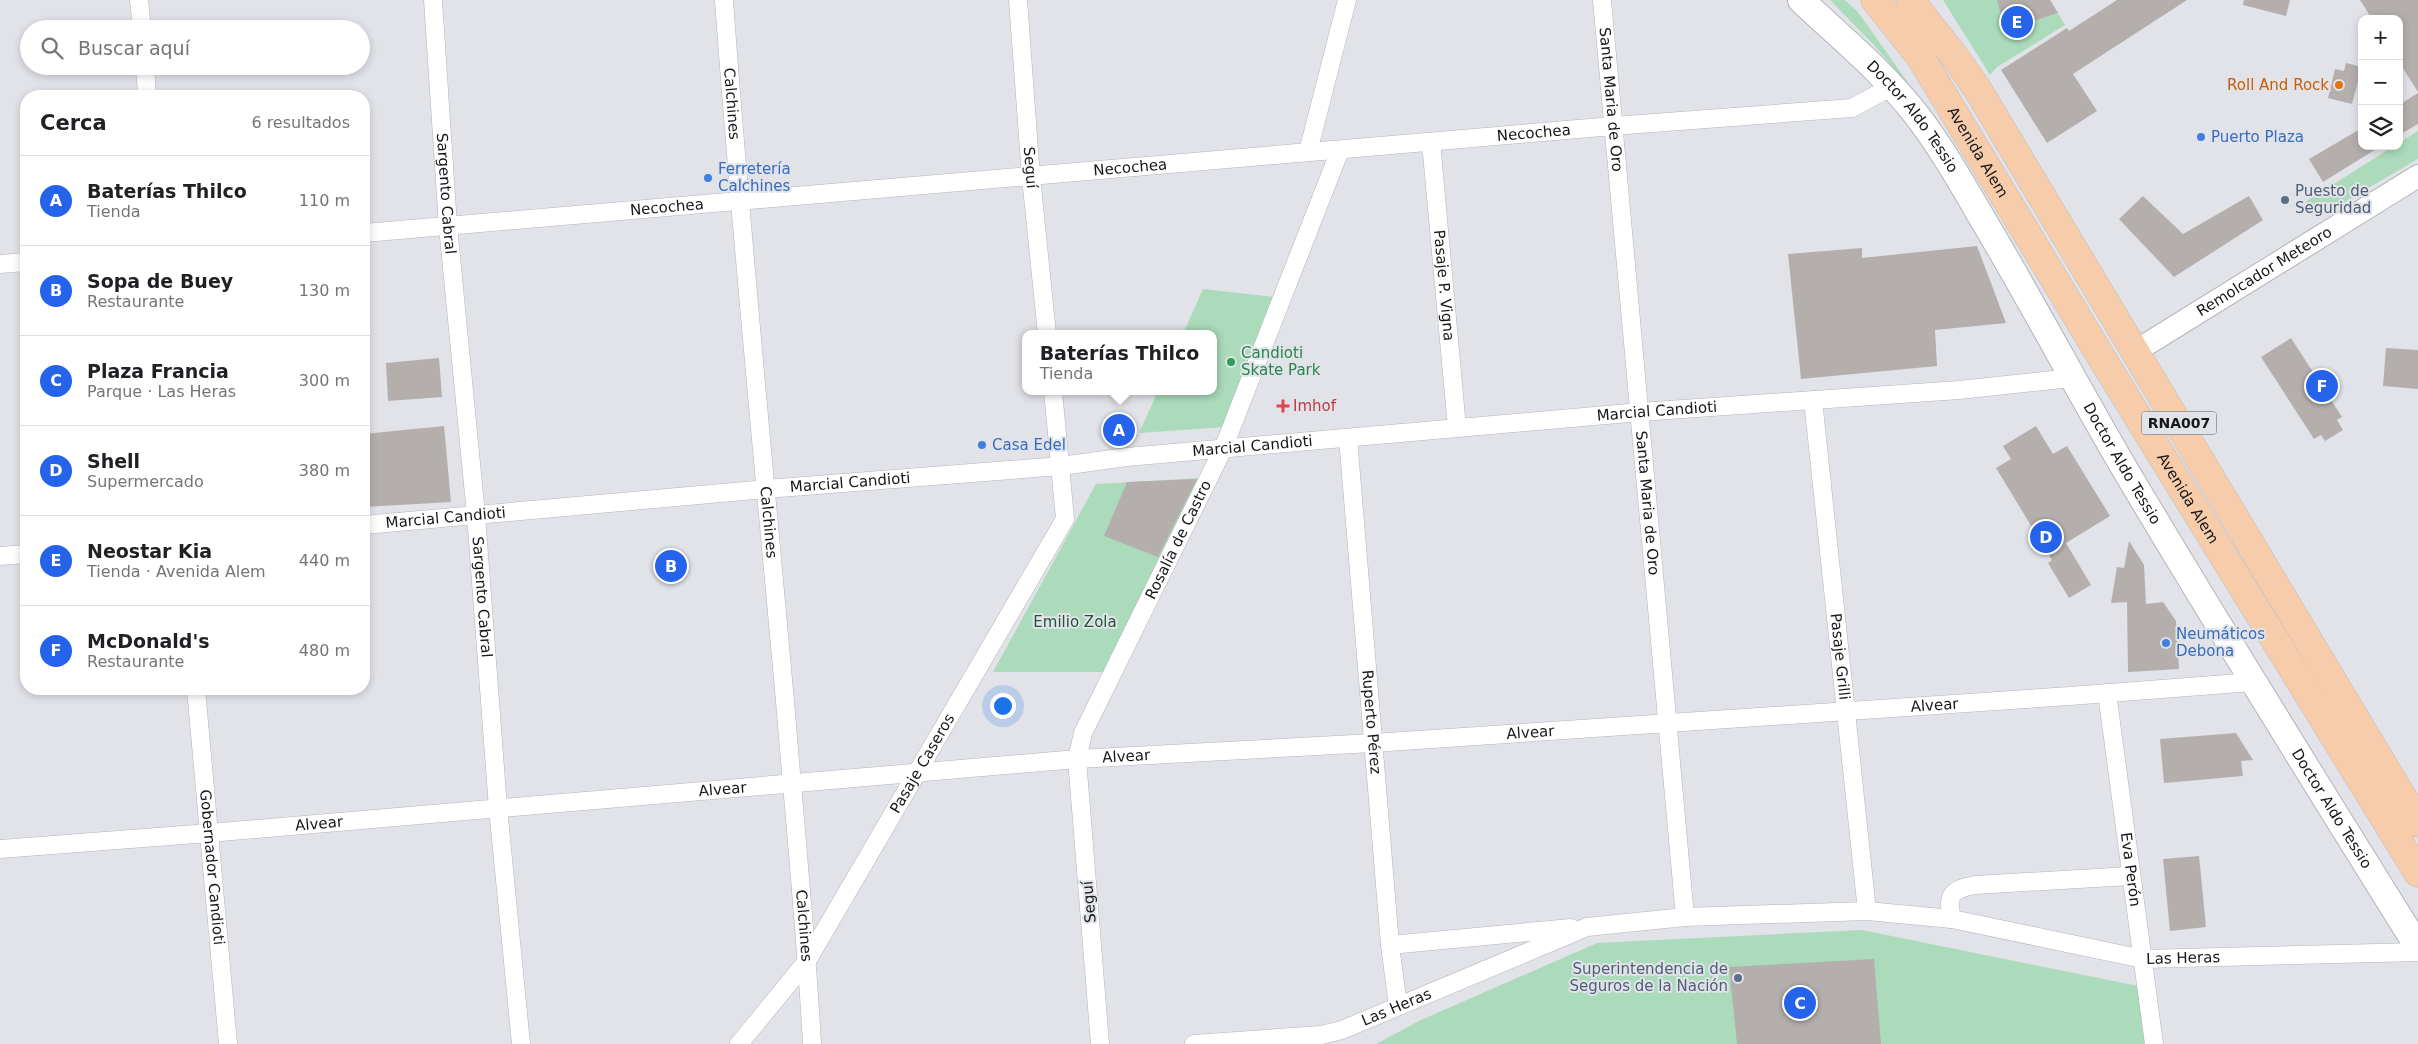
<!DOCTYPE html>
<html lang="es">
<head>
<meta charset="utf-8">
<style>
	:root { --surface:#fff; --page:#f2f2f2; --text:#202124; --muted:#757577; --line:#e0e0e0; --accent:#2563eb }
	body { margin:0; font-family:"DejaVu Sans",sans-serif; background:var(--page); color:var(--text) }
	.controls { position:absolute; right:15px; top:15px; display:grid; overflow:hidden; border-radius:10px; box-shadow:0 2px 8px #0003 }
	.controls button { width:45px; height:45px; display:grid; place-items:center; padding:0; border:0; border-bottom:1px solid var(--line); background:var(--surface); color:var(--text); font:25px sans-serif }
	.you { position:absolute; left:1002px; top:705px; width:18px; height:18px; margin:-12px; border:4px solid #fff; border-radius:50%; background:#1a73e8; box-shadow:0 0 0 8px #1a73e833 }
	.badge { display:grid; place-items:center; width:32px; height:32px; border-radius:50%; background:var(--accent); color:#fff; font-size:16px; font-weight:700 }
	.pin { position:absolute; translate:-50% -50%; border:2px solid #fff; box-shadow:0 1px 5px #0006 }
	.popup { position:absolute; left:1022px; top:330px; width:195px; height:65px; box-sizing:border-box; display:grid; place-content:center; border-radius:10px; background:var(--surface); filter:drop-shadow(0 1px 4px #0005); font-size:16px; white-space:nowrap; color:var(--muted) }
	.popup b { font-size:19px; color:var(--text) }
	.popup::after { content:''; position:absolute; left:50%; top:100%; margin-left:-10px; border:10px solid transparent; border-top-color:var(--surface) }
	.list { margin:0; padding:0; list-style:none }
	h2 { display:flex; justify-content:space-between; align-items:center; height:65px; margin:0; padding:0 20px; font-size:21px }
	h2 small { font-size:16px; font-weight:400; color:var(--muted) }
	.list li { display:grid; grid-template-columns:32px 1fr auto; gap:15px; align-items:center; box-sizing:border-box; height:90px; padding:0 20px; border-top:1px solid var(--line) }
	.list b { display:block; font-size:19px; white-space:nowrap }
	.list p { margin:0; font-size:16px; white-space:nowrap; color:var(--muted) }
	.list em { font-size:16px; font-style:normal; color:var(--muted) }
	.icon { flex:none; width:28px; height:28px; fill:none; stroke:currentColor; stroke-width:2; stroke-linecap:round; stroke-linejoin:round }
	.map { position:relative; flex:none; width:2418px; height:1044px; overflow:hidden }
	.search { position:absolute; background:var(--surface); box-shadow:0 2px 8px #0003; left:20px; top:20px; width:350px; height:55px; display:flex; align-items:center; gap:12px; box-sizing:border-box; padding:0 18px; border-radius:28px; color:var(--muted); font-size:19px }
	.panel { position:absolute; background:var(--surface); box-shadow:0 2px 8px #0003; left:20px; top:90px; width:350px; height:605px; border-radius:20px }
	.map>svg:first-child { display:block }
	.green { fill:#abdbba }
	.building { fill:#b4afac }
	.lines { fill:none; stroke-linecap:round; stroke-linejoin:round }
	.minor-casing { stroke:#b2b5ba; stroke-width:19 }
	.tertiary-casing { stroke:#b2b5ba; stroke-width:24 }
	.secondary-casing { stroke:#b2b5ba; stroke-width:28 }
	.trunk-casing { stroke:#bebebf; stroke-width:29 }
	.minor { stroke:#fff; stroke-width:18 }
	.tertiary { stroke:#fff; stroke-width:22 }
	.secondary { stroke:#fff; stroke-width:26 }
	.trunk { stroke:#f6ccab; stroke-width:28 }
	.food-dot { fill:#e8710a; stroke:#e1e3e9; stroke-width:2 }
	.shop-dot { fill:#3f7fe0; stroke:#e1e3e9; stroke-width:2 }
	.service-dot { fill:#5c6f8a; stroke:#e1e3e9; stroke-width:2 }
	.leisure-dot { fill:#2e9e5b; stroke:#e1e3e9; stroke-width:2 }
	.health-dot { fill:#e0444e; stroke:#e1e3e9; stroke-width:2 }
	.labels { text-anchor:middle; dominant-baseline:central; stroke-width:4; stroke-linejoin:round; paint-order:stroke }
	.shield { fill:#e1e3e9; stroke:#535457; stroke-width:1 }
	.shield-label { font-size:14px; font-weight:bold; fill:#161719 }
	.food-label { font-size:15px; fill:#c56008; stroke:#e1e3e9; text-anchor:end }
	.street-label { font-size:15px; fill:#161719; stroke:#e1e3e9 }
	.shop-label { font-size:15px; fill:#366cbe; stroke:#e1e3e9; text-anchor:start }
	.service-label { font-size:15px; fill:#4e5e75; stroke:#e1e3e9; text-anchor:start }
	.leisure-label { font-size:15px; fill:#27864d; stroke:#e1e3e9; text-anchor:start }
	.health-label { font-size:15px; fill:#be3a42; stroke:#e1e3e9; text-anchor:start }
	.park-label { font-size:15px; fill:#1f5636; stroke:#e1e3e9 }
</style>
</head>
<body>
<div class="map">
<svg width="2418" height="1044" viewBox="0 0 2418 1044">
	<rect width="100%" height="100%" fill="#e1e3e9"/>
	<g class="green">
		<polygon points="1830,0 1845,0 1858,12 1914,91 1873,44"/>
		<polygon points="1943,0 1997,0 2005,31 2058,13 2065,25 1997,67 1990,75"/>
		<polygon points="2418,131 2418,159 2324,214 2314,212 2305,202 2394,146 2399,146 2399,143"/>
		<polygon points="1203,289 1275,297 1225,427 1139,433 1158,391 1213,391 1213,334 1183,334"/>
		<polygon points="1202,478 1105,672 993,672 1096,484"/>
		<polygon points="1862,930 2138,986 2145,1044 1376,1044 1421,1020 1597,943"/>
	</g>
	<g class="building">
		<polygon points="1997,0 2050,0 2058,13 2005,31"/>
		<polygon points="2117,0 2187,0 2073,74 2097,111 2047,143 2001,70 2067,28 2069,31"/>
		<polygon points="2244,0 2290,0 2286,16 2243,5"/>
		<polygon points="2360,0 2418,0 2418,92 2399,62 2399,19 2372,19"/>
		<polygon points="2346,63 2362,67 2352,104 2328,98 2335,69 2344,71"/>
		<polygon points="2418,93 2418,124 2399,135 2399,105"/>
		<polygon points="2362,128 2362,146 2381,146 2323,182 2309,159"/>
		<polygon points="2143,196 2183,234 2249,196 2263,220 2174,277 2119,219"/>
		<polygon points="1977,246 2006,323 1935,330 1937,366 1801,379 1788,254 1862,248 1862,258"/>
		<polygon points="2291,338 2342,417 2337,420 2343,430 2325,441 2321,435 2314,439 2261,357"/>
		<polygon points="2386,348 2418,350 2418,389 2383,386"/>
		<polygon points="439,358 442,397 388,401 386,363"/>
		<polygon points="444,426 451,502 364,507 364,434"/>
		<polygon points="2036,426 2053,454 2067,446 2110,516 2066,543 2091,585 2069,598 2048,563 2052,560 1996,468 2011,459 2003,446"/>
		<polygon points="1197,479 1158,557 1104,536 1127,482"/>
		<polygon points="2129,541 2144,565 2146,604 2163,602 2176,621 2179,669 2128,672 2127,602 2111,603 2117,567 2124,568"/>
		<polygon points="2236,733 2253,760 2241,761 2243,776 2164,783 2160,739"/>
		<polygon points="2199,856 2206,927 2170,931 2163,859"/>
		<polygon points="1874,959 1881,1044 1737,1044 1729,967"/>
	</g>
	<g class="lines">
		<defs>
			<g id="minor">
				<polyline points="139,0 142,29"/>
				<path id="s1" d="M433,0L448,226L476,515L498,808L521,1044"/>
				<path id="s2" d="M724,0C741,238 765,476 786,713C795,824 806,934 812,1044"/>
				<path id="s3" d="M1018,0L1031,177L1047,334"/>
				<path id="s4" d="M1602,0L1685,917"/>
				<polyline points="145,66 147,96"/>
				<path id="s5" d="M1431,142L1457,428"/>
				<polyline points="1308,152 1347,0"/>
				<path id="s6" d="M364,233L1613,126L1852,108L1891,87"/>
				<polyline points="0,264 26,262"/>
				<path id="s7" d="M1813,400L1867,911"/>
				<path id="s8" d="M1348,438L1390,945L1398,1006"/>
				<path id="s9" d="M364,525L766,489L1061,466L1127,457L1640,412L1959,390L2072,378"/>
				<polyline points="0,556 26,554"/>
				<path id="s10" d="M196,689L228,1044"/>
				<path id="s11" d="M2107,693L2154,1044"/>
				<path id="s12" d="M0,849L209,833L1077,759L1373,743L2070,696L2253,682"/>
				<path d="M1952,919C1946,895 1952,889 1975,885L2130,876"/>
				<polyline points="1390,945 1571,928"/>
				<path id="s13" d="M739,1044L807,961L1065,519L1053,391"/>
				<path id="s14" d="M1100,1044L1077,759L1083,733L1223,449L1340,150"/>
				<path id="s15" d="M1194,1044L1321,1035L1342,1030L1587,927L1685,917L1867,911L1952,919L2143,959L2418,952"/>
			</g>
			<g id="tertiary">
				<path id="s16" d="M2136,351L2418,176"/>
			</g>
			<g id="secondary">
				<path id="s17" d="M1801,0C1839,36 1882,71 1915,113C1940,145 1961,182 1982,218C2031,300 2075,384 2123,466C2219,628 2318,787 2418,947"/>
			</g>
			<g id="trunk">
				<path id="s18" d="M1875,0L1921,58L2106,365L2418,873"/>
				<polyline points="1910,0 1955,57 1978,90 2418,823"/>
			</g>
		</defs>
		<use href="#minor" class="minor-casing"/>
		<use href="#tertiary" class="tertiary-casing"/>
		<use href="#secondary" class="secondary-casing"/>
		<use href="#trunk" class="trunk-casing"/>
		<use href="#minor" class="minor"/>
		<use href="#tertiary" class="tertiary"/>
		<use href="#secondary" class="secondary"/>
		<use href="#trunk" class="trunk"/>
	</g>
	<circle class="food-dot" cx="2339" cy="85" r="5"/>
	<g class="shop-dot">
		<circle cx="2201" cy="137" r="5"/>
		<circle cx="708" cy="178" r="5"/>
		<circle cx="982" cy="445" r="5"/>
		<circle cx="2166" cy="643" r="5"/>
	</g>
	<g class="service-dot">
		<circle cx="2285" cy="200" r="5"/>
		<circle cx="1738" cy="978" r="5"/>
	</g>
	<circle class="leisure-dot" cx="1231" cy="362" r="5"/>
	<path class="health-dot" d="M1280.5 398.5h5v5h5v5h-5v5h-5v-5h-5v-5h5z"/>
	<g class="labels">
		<rect class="shield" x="2141.5" y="411.5" width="75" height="23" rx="4"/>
		<g class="shield-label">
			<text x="2179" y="423">RNA007</text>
		</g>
		<g class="food-label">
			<text x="2329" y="85">Roll And Rock</text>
		</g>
		<g class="street-label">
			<text stroke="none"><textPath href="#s4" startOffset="100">Santa Maria de Oro</textPath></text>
			<text stroke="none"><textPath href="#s2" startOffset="104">Calchines</textPath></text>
			<text stroke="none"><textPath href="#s17" startOffset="162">Doctor Aldo Tessio</textPath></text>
			<text stroke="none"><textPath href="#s6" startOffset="1174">Necochea</textPath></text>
			<text stroke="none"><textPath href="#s18" startOffset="184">Avenida Alem</textPath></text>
			<text stroke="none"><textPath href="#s3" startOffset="168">Seguí</textPath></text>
			<text stroke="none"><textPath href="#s6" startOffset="769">Necochea</textPath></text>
			<text stroke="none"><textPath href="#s1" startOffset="194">Sargento Cabral</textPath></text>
			<text stroke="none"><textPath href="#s6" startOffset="304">Necochea</textPath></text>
			<text stroke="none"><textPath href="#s16" startOffset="151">Remolcador Meteoro</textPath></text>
			<text stroke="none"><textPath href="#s5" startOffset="144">Pasaje P. Vigna</textPath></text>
			<text stroke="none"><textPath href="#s9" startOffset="1298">Marcial Candioti</textPath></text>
			<text stroke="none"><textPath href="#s9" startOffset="892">Marcial Candioti</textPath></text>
			<text stroke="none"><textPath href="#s17" startOffset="568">Doctor Aldo Tessio</textPath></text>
			<text stroke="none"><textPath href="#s9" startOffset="488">Marcial Candioti</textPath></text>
			<text stroke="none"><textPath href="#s18" startOffset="589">Avenida Alem</textPath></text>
			<text stroke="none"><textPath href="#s4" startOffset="505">Santa Maria de Oro</textPath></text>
			<text stroke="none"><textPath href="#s9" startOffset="82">Marcial Candioti</textPath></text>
			<text stroke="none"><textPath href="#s2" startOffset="524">Calchines</textPath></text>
			<text stroke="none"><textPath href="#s14" startOffset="528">Rosalía de Castro</textPath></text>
			<text stroke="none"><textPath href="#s1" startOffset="599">Sargento Cabral</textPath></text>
			<text stroke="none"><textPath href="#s7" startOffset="258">Pasaje Grilli</textPath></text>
			<text stroke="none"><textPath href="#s12" startOffset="1940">Alvear</textPath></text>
			<text stroke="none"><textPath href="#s8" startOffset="285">Ruperto Pérez</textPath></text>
			<text stroke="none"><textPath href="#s12" startOffset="1535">Alvear</textPath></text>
			<text stroke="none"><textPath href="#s12" startOffset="1130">Alvear</textPath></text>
			<text stroke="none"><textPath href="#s13" startOffset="336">Pasaje Caseros</textPath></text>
			<text stroke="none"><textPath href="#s12" startOffset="725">Alvear</textPath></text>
			<text stroke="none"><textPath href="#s17" startOffset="972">Doctor Aldo Tessio</textPath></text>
			<text stroke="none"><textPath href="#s12" startOffset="320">Alvear</textPath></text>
			<text stroke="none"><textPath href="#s10" startOffset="179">Gobernador Candioti</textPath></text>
			<text stroke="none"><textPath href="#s11" startOffset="178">Eva Perón</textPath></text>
			<text transform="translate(1089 902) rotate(-95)">Seguí</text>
			<text stroke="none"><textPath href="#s2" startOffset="929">Calchines</textPath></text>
			<text stroke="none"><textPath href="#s15" startOffset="1016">Las Heras</textPath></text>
			<text stroke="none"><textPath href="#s15" startOffset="208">Las Heras</textPath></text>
		</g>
		<g class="shop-label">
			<text x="2211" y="137">Puerto Plaza</text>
			<text x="718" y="169">Ferretería<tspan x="718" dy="17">Calchines</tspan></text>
			<text x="992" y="445">Casa Edel</text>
			<text x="2176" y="634">Neumáticos<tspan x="2176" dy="17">Debona</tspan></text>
		</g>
		<g class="service-label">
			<text x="2295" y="191">Puesto de<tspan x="2295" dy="17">Seguridad</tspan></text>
			<text x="1728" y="969" text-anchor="end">Superintendencia de<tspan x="1728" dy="17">Seguros de la Nación</tspan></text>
		</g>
		<g class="leisure-label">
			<text x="1241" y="353">Candioti<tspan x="1241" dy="17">Skate Park</tspan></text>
		</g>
		<g class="health-label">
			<text x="1293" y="406">Imhof</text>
		</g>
		<g class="park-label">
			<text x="1075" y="622">Emilio Zola</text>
		</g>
	</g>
</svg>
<div class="controls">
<button>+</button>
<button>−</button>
<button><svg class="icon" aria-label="layers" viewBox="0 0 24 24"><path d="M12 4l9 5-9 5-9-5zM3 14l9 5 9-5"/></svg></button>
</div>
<div class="you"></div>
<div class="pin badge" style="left:1119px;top:430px">A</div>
<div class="popup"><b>Baterías Thilco</b>Tienda</div>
<div class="pin badge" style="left:671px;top:566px">B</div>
<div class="pin badge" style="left:1800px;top:1003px">C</div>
<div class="pin badge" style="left:2046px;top:537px">D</div>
<div class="pin badge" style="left:2017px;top:22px">E</div>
<div class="pin badge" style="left:2322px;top:386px">F</div>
<div class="search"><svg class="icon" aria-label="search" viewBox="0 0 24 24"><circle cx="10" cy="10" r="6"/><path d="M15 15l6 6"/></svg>Buscar aquí</div>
<section class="panel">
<h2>Cerca<small>6 resultados</small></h2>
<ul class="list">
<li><span class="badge">A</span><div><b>Baterías Thilco</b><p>Tienda</p></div><em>110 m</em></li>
<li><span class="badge">B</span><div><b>Sopa de Buey</b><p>Restaurante</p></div><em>130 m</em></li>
<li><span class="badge">C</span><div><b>Plaza Francia</b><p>Parque · Las Heras</p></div><em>300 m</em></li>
<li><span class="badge">D</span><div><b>Shell</b><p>Supermercado</p></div><em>380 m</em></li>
<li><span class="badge">E</span><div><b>Neostar Kia</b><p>Tienda · Avenida Alem</p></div><em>440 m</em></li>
<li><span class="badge">F</span><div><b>McDonald's</b><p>Restaurante</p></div><em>480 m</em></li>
</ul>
</section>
</div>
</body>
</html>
